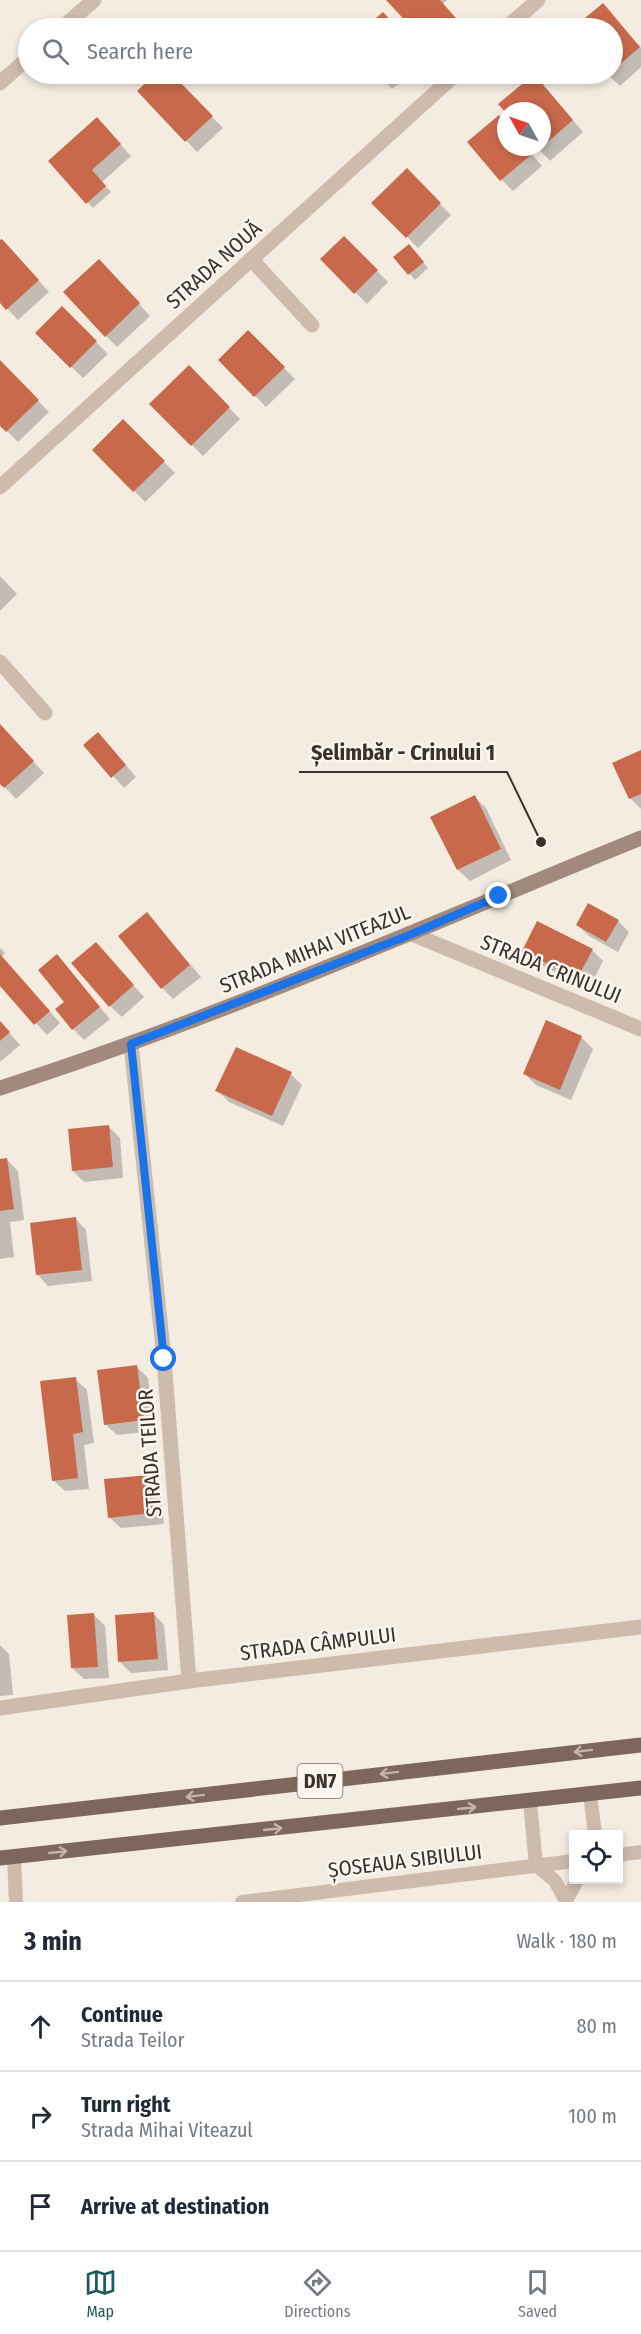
<!DOCTYPE html>
<html lang="en">
<head>
<meta charset="utf-8">
<style>
	:root { --surface:#fff; --page:#f2f2f3; --text:#1f2937; --muted:#747a83; --line:#e0e1e3; --accent:#1f5a5e }
	body { margin:0; font-family:"Fira Sans Condensed",sans-serif; background:var(--page); color:var(--text) }
	.controls { position:absolute; right:18px; bottom:18px; display:grid; overflow:hidden; border-radius:0px; box-shadow:0 3px 9px #0003 }
	.controls button { width:54px; height:54px; display:grid; place-items:center; padding:0; border:0; border-bottom:2px solid var(--line); background:var(--surface); color:var(--text); font:30px sans-serif }
	.compass { position:absolute; left:497px; top:102px; width:54px; height:54px; border-radius:50%; background:var(--surface); box-shadow:0 3px 9px #0003; rotate:310deg }
	.stop { position:absolute; width:18px; height:18px; margin:-14px; border:4px solid #1a73e8; border-radius:50%; background:#fff }
	.stop.end { background:#1a73e8; border-color:#fff; box-shadow:0 2px 6px #0008 }
	.list { margin:0; padding:0; list-style:none }
	h2 { display:flex; justify-content:space-between; align-items:center; height:78px; margin:0; padding:0 24px; font-size:26px }
	h2 small { font-size:20px; font-weight:400; color:var(--muted) }
	.list li { display:grid; grid-template-columns:39px 1fr auto; gap:18px; align-items:center; box-sizing:border-box; height:90px; padding:0 24px; border-top:2px solid var(--line) }
	.list b { display:block; font-size:22px; white-space:nowrap }
	.list p { margin:0; font-size:20px; white-space:nowrap; color:var(--muted) }
	.list em { font-size:20px; font-style:normal; color:var(--muted) }
	.icon { flex:none; width:33px; height:33px; fill:none; stroke:currentColor; stroke-width:2; stroke-linecap:round; stroke-linejoin:round }
	.map { position:relative; flex:none; width:641px; height:1902px; overflow:hidden }
	.search { position:absolute; background:var(--surface); box-shadow:0 3px 9px #0003; left:18px; right:18px; top:18px; height:66px; display:flex; align-items:center; gap:15px; box-sizing:border-box; padding:0 21px; border-radius:33px; color:var(--muted); font-size:22px }
	.sheet { height:348px; background:var(--surface) }
	nav { display:flex; justify-content:space-around; align-items:center; box-sizing:border-box; height:84px; border-top:2px solid var(--line); background:var(--surface); font-size:16px; color:var(--muted) }
	nav a { display:grid; justify-items:center; gap:3px }
	nav .on { color:var(--accent) }
	.map>svg:first-child { display:block }
	.shadow { fill:#0003 }
	.building { fill:#c8694b }
	.lines { fill:none; stroke-linecap:round; stroke-linejoin:round }
	.service { stroke:#cdbbac; stroke-width:14 }
	.minor { stroke:#cdbbac; stroke-width:15 }
	.secondary { stroke:#a18a7d; stroke-width:15 }
	.primary { stroke:#7d675c; stroke-width:15 }
	.oneway { stroke:#c2b5ac }
	.route { stroke:#1a73e8; stroke-width:8 }
	.labels { text-anchor:middle; dominant-baseline:central; stroke-width:5; stroke-linejoin:round; paint-order:stroke }
	.shield { fill:#fbf5ee; stroke:#756b66; stroke-width:1.5 }
	.shield-label { font-size:20px; font-weight:bold; fill:#3b302b }
	.street-label { font-size:21px; fill:#3b302b; stroke:#fbf5ee }
	.leader { fill:none; stroke:#3b302b; stroke-width:2 }
	.callout-dot { fill:#3b302b; stroke:#fbf5ee; stroke-width:2 }
	.callout-label { font-size:22px; text-anchor:middle; font-weight:bold; fill:#3b302b; stroke:#fbf5ee; stroke-width:5; stroke-linejoin:round; paint-order:stroke }
</style>
</head>
<body>
<div class="map">
<svg width="641" height="1902" viewBox="0 0 641 1902">
	<rect width="100%" height="100%" fill="#f4ebe1"/>
	<g class="shadow">
		<polygon points="388,0 447,0 443,4 465,28 414,28"/>
		<polygon points="603,5 641,48 641,67 620,86 607,74 612,74 612,28 576,28"/>
		<polygon points="158,74 170,74 223,128 197,152 139,91"/>
		<polygon points="378,74 410,74 392,89"/>
		<polygon points="545,87 583,132 550,161 537,147 542,147 542,111 506,111"/>
		<polygon points="506,124 506,147 526,147 542,166 513,191 502,180"/>
		<polygon points="108,131 131,156 102,182 111,192 93,208 73,187"/>
		<polygon points="407,171 451,215 418,248 374,203"/>
		<polygon points="344,238 388,282 367,304 322,259"/>
		<polygon points="0,242 13,252 49,292 18,320 0,301"/>
		<polygon points="414,251 428,268 415,280 395,257"/>
		<polygon points="110,272 150,316 117,347 106,336"/>
		<polygon points="62,308 108,354 83,378 37,333"/>
		<polygon points="248,332 295,379 266,407 220,360"/>
		<polygon points="0,362 49,412 18,442 0,424"/>
		<polygon points="189,367 240,419 203,456 151,404"/>
		<polygon points="123,421 175,473 145,502 94,450"/>
		<polygon points="0,576 17,594 0,611"/>
		<polygon points="0,726 44,773 16,799 0,782"/>
		<polygon points="85,745 109,745 136,777 124,788"/>
		<polygon points="641,752 641,809 630,798"/>
		<polygon points="474,797 486,808 511,860 470,881 458,870 432,818"/>
		<polygon points="147,914 201,977 173,999 162,988"/>
		<polygon points="618,921 629,932 618,952 589,936 577,925"/>
		<polygon points="0,948 5,953 1,957 60,1023 47,1035 0,984"/>
		<polygon points="524,950 592,950 603,961 589,989 535,962"/>
		<polygon points="57,956 110,1019 84,1040 73,1029"/>
		<polygon points="107,956 144,997 122,1017 110,1006"/>
		<polygon points="0,1022 20,1045 0,1062"/>
		<polygon points="581,1037 593,1049 571,1100 536,1085 525,1074"/>
		<polygon points="291,1074 302,1085 283,1126 229,1102 217,1090"/>
		<polygon points="108,1126 120,1138 123,1178 84,1182 73,1171"/>
		<polygon points="6,1159 18,1171 24,1220 10,1222 14,1257 0,1259 0,1160"/>
		<polygon points="75,1218 86,1230 92,1281 48,1286 37,1274"/>
		<polygon points="137,1367 148,1378 154,1431 117,1435 105,1424"/>
		<polygon points="75,1379 87,1390 94,1443 84,1445 89,1489 65,1491 53,1480"/>
		<polygon points="149,1476 160,1488 164,1524 121,1528 109,1517"/>
		<polygon points="153,1613 164,1625 168,1670 131,1673 120,1662"/>
		<polygon points="94,1615 105,1626 109,1678 84,1679 72,1668"/>
		<polygon points="0,1645 9,1654 13,1695 0,1696"/>
	</g>
	<g class="building">
		<polygon points="386,0 440,0 461,24 456,28 412,28"/>
		<polygon points="603,3 640,47 612,71 612,28 573,28"/>
		<polygon points="383,12 398,28 364,28"/>
		<polygon points="155,74 172,74 213,116 185,142 137,91"/>
		<polygon points="534,74 573,120 542,147 542,111 506,111 506,113 498,104"/>
		<polygon points="499,115 506,123 506,147 526,147 532,154 500,181 467,142"/>
		<polygon points="97,117 121,144 92,170 106,186 86,204 48,161"/>
		<polygon points="407,168 441,203 406,238 371,203"/>
		<polygon points="344,236 378,270 354,294 320,259"/>
		<polygon points="2,239 39,280 6,310 0,303 0,240"/>
		<polygon points="409,244 424,262 408,275 393,257"/>
		<polygon points="99,259 140,303 105,337 63,292"/>
		<polygon points="62,306 97,341 70,368 35,333"/>
		<polygon points="248,330 285,367 254,397 218,360"/>
		<polygon points="0,360 39,400 6,432 0,426"/>
		<polygon points="189,365 230,407 191,446 149,404"/>
		<polygon points="123,419 165,461 133,492 92,450"/>
		<polygon points="0,724 34,761 4,788 0,784"/>
		<polygon points="98,732 126,765 111,778 83,745"/>
		<polygon points="641,750 641,794 629,799 612,763"/>
		<polygon points="475,795 501,849 457,870 430,817"/>
		<polygon points="588,903 619,920 606,942 576,925"/>
		<polygon points="147,912 190,965 161,989 118,936"/>
		<polygon points="537,921 593,949 577,979 522,951"/>
		<polygon points="96,942 134,985 109,1007 71,963"/>
		<polygon points="0,954 50,1011 34,1025 0,986"/>
		<polygon points="57,954 100,1007 72,1030 55,1009 64,1002 38,970"/>
		<polygon points="546,1020 582,1036 560,1090 523,1074"/>
		<polygon points="0,1021 10,1032 0,1041"/>
		<polygon points="236,1047 292,1072 272,1116 215,1091"/>
		<polygon points="109,1125 113,1167 72,1171 68,1129"/>
		<polygon points="7,1158 14,1209 0,1211 0,1159"/>
		<polygon points="76,1217 82,1270 36,1275 30,1223"/>
		<polygon points="137,1365 144,1420 104,1425 97,1370"/>
		<polygon points="76,1377 83,1432 73,1434 78,1478 52,1481 40,1381"/>
		<polygon points="150,1475 153,1513 108,1518 104,1479"/>
		<polygon points="154,1612 158,1659 118,1662 115,1615"/>
		<polygon points="94,1613 98,1667 71,1668 67,1615"/>
	</g>
	<g class="lines">
		<g class="service">
			<polyline points="590,1794 595,1834"/>
			<polyline points="530,1802 536,1865 555,1881 566,1901"/>
			<polyline points="618,1855 641,1852"/>
			<polyline points="14,1857 16,1902"/>
			<polyline points="566,1901 577,1880"/>
			<polyline points="242,1902 574,1861"/>
		</g>
		<g class="minor">
			<polyline points="62,28 94,0"/>
			<polyline points="506,28 538,0"/>
			<polyline points="0,83 28,58"/>
			<polyline points="251,259 312,325"/>
			<polyline points="0,487 456,74"/>
			<polyline points="0,662 45,713"/>
			<polyline points="412,934 641,1029"/>
			<polyline points="131,1044 164,1359 189,1681"/>
			<polyline points="0,1708 189,1681 641,1627"/>
		</g>
		<path class="secondary" d="M0,1088C219,1018 429,924 641,838"/>
		<g class="primary">
			<polyline points="0,1818 641,1745"/>
			<polyline points="0,1858 641,1788"/>
		</g>
	</g>
	<defs><path id="oneway-shaft" d="M-6 0H5M1.5-3L5.5 0L1.5 3" fill="none" stroke-width="1.6" stroke-linecap="round" stroke-linejoin="round" transform="scale(1.5)"/></defs>
	<g class="oneway">
		<use href="#oneway-shaft" transform="translate(583 1751) rotate(173)"/>
		<use href="#oneway-shaft" transform="translate(389 1773) rotate(173)"/>
		<use href="#oneway-shaft" transform="translate(195 1796) rotate(173)"/>
		<use href="#oneway-shaft" transform="translate(467 1808) rotate(-6)"/>
		<use href="#oneway-shaft" transform="translate(273 1829) rotate(-6)"/>
		<use href="#oneway-shaft" transform="translate(58 1852) rotate(-6)"/>
	</g>
	<g class="lines">
		<polyline class="route" points="164,1359 131,1044 412,934 499,896"/>
	</g>
	<g class="labels">
		<rect class="shield" x="297.5" y="1764" width="45" height="34" rx="4.5"/>
		<g class="shield-label">
			<text x="320" y="1781">DN7</text>
		</g>
		<g class="street-label">
			<text transform="translate(214 265) rotate(-42)">STRADA NOUĂ</text>
			<text transform="translate(315 949) rotate(-22)">STRADA MIHAI VITEAZUL</text>
			<text transform="translate(551 969) rotate(22)">STRADA CRINULUI</text>
			<text transform="translate(150 1453) rotate(-94)">STRADA TEILOR</text>
			<text transform="translate(318 1644) rotate(-7)">STRADA CÂMPULUI</text>
			<text transform="translate(405 1861) rotate(-7)">ȘOSEAUA SIBIULUI</text>
		</g>
	</g>
	<path class="leader" d="M541 842L507 772H299"/>
	<circle class="callout-dot" cx="541" cy="842" r="6"/>
	<g class="callout-label">
		<text x="403" y="760">Șelimbăr - Crinului 1</text>
	</g>
</svg>
<div class="controls">
<button><svg class="icon" aria-label="locate" viewBox="0 0 24 24"><circle cx="12" cy="12" r="6"/><path d="M12 2v4M12 18v4M2 12h4M18 12h4"/></svg></button>
</div>
<svg class="compass" viewBox="-18 -18 36 36"><path d="M0-13l5 13h-10z" fill="#e53935"/><path d="M0 13l5-13h-10z" fill="#747a83"/></svg>
<div class="stop" style="left:164px;top:1359px"></div>
<div class="stop end" style="left:499px;top:896px"></div>
<div class="search"><svg class="icon" aria-label="search" viewBox="0 0 24 24"><circle cx="10" cy="10" r="6"/><path d="M15 15l6 6"/></svg>Search here</div>
</div>
<section class="sheet">
<h2>3 min<small>Walk · 180 m</small></h2>
<ul class="list">
<li><svg class="icon" aria-label="ahead" viewBox="0 0 24 24"><path d="M12 20V5M6 11l6-6 6 6"/></svg><div><b>Continue</b><p>Strada Teilor</p></div><em>80 m</em></li>
<li><svg class="icon" aria-label="right" viewBox="0 0 24 24"><path d="M7 20v-9h11M14 6l5 5-5 5"/></svg><div><b>Turn right</b><p>Strada Mihai Viteazul</p></div><em>100 m</em></li>
<li><svg class="icon" aria-label="arrive" viewBox="0 0 24 24"><path d="M6 21V4h12l-3 4 3 4H6"/></svg><div><b>Arrive at destination</b></div></li>
</ul>
</section>
<nav>
<a class="on"><svg class="icon" aria-label="map" viewBox="0 0 24 24"><path d="M3 6l6-2 6 2 6-2v14l-6 2-6-2-6 2zM9 4v14M15 6v14"/></svg>Map</a>
<a><svg class="icon" aria-label="directions" viewBox="0 0 24 24"><path d="M12 3l9 9-9 9-9-9zM9 14v-3h6M13 9l2 2-2 2"/></svg>Directions</a>
<a><svg class="icon" aria-label="saved" viewBox="0 0 24 24"><path d="M7 4h10v16l-5-4-5 4z"/></svg>Saved</a>
</nav>
</body>
</html>
